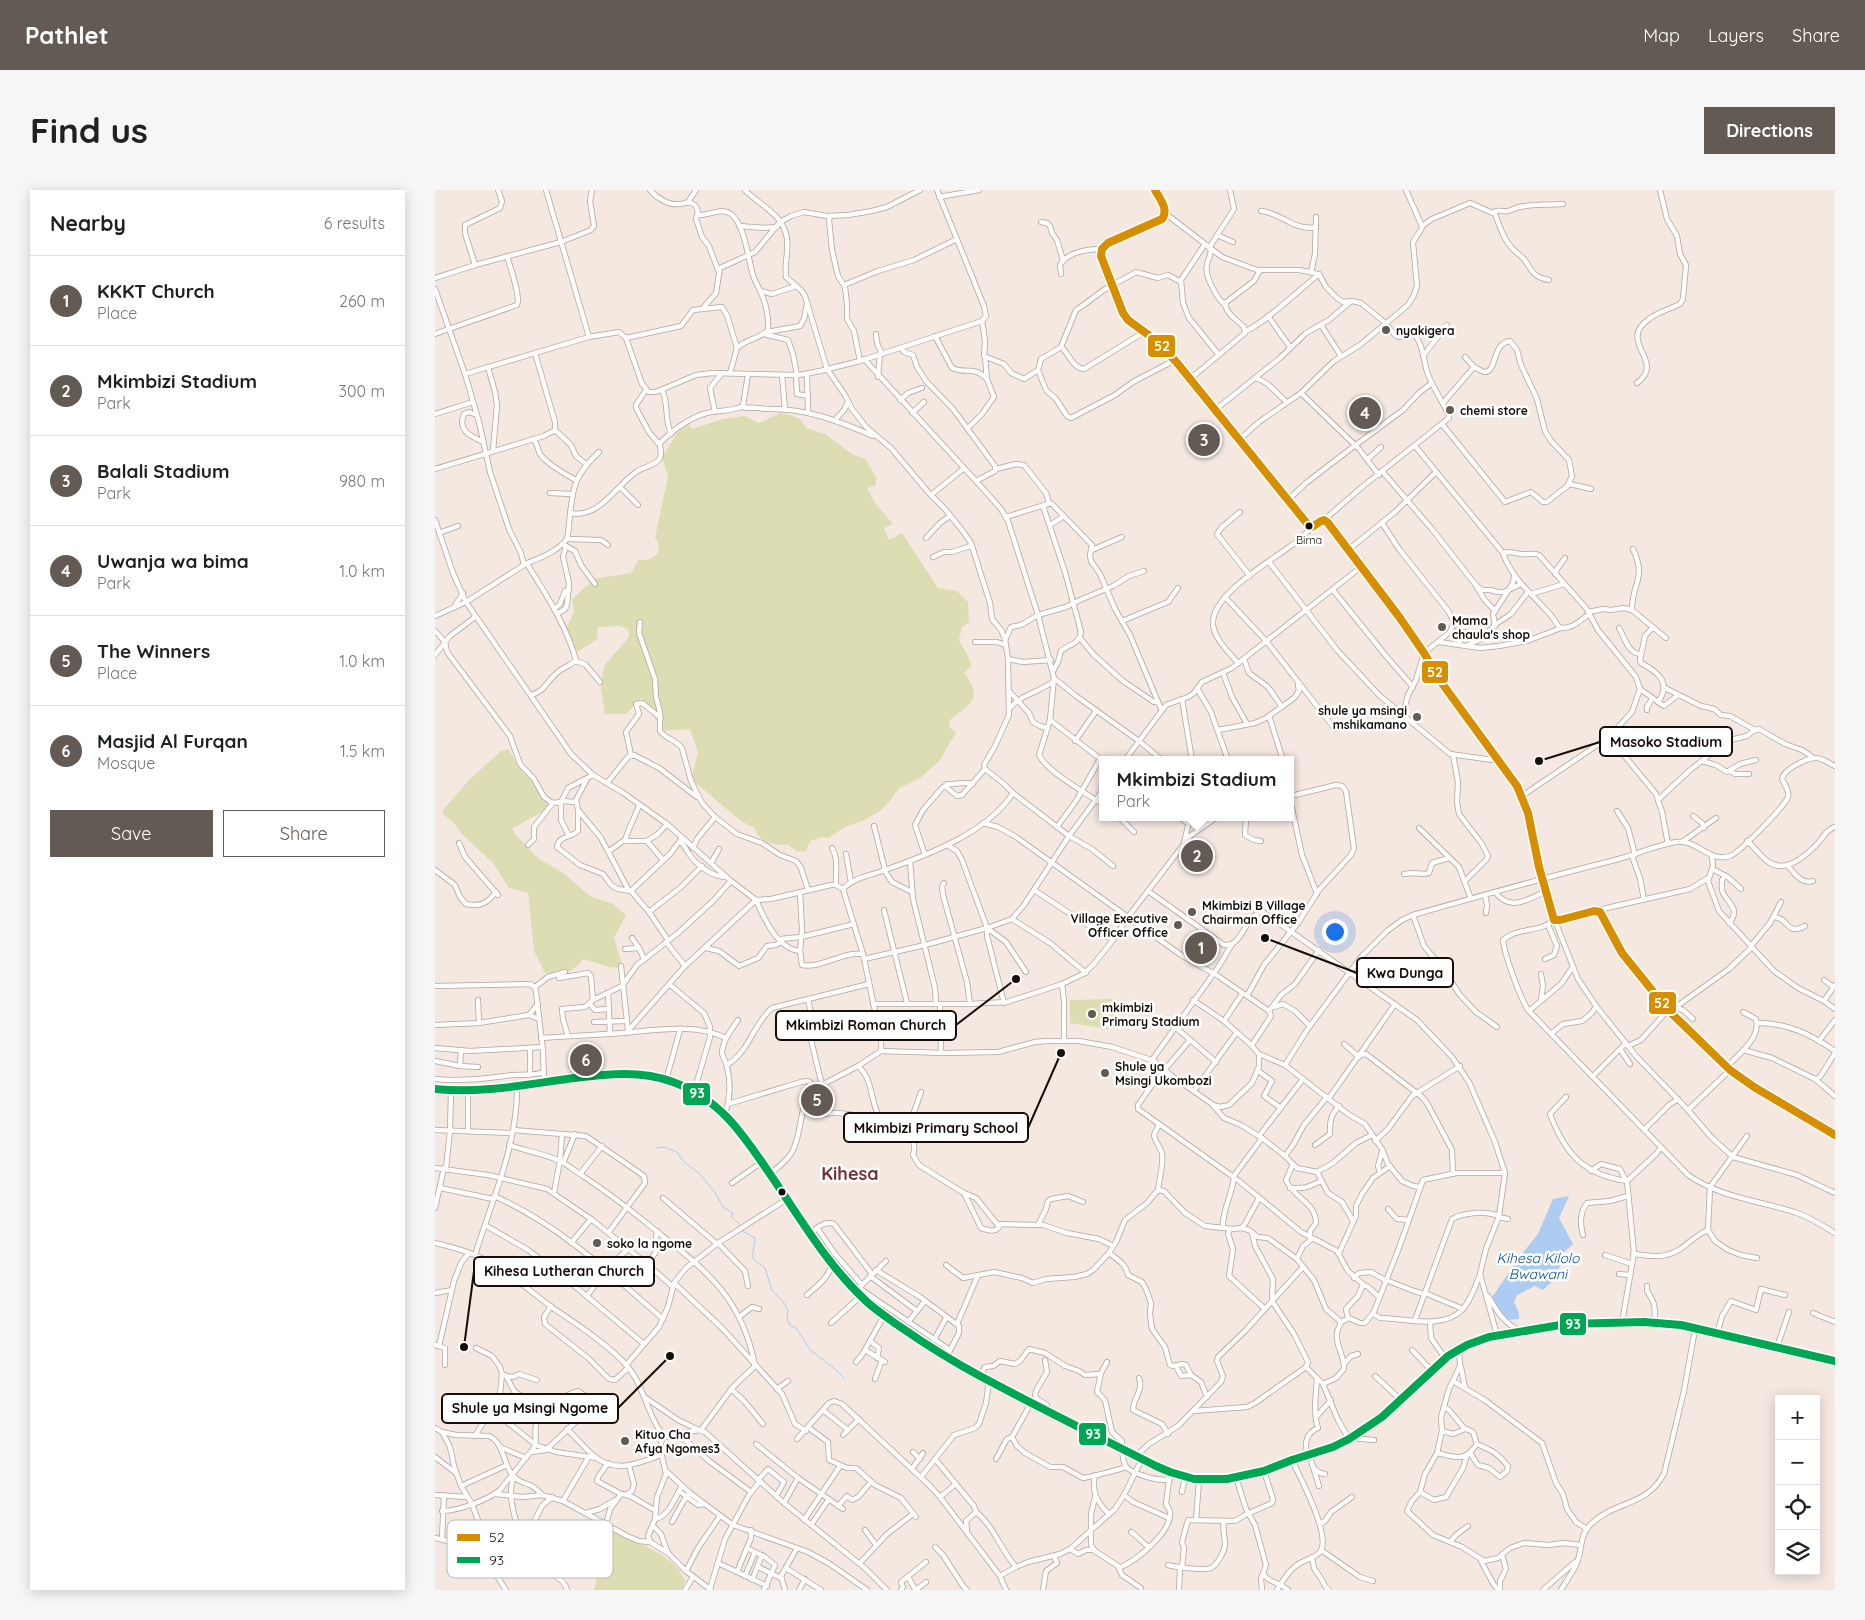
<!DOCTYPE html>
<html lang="en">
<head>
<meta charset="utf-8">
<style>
	:root { --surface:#fff; --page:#f6f6f6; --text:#202124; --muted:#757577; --line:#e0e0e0; --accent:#635a53 }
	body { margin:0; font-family:Quicksand,sans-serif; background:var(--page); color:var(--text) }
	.controls { position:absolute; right:15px; bottom:15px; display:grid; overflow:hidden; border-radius:0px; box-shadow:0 2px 12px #0003 }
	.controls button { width:45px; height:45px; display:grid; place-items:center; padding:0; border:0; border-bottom:1px solid var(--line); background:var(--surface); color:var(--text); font:25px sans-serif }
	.you { position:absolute; left:899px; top:741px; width:18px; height:18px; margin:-12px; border:4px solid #fff; border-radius:50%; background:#1a73e8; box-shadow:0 0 0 8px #1a73e833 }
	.badge { display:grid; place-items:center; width:32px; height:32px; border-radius:50%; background:var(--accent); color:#fff; font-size:16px; font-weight:700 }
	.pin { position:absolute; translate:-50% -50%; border:2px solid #fff; box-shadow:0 1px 5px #0006 }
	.popup { position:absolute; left:664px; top:566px; width:195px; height:65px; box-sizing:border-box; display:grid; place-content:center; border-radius:0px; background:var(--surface); filter:drop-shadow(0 1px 4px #0005); font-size:16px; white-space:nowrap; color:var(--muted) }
	.popup b { font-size:19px; color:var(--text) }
	.popup::after { content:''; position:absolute; left:50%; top:100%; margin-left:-10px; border:10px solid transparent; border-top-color:var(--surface) }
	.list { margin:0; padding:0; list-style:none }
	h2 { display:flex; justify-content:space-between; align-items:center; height:65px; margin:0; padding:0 20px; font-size:21px }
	h2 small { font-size:16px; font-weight:400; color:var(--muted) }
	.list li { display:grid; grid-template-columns:32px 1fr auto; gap:15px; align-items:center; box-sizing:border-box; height:90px; padding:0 20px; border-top:1px solid var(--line) }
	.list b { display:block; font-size:19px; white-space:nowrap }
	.list p { margin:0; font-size:16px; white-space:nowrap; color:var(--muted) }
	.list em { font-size:16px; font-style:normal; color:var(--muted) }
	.actions { display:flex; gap:10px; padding:15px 20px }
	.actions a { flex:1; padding:11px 0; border:1px solid var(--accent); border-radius:0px; text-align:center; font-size:18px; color:var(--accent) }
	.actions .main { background:var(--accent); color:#fff }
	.icon { flex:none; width:28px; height:28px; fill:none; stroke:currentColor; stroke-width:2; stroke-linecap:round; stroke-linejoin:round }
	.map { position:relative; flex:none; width:1400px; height:1400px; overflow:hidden; border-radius:0px }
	header { display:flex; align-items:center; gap:30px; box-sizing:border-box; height:70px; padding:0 25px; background:var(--accent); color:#fff }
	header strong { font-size:24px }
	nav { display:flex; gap:28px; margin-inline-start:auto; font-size:18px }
	.intro { display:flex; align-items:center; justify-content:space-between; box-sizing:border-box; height:120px; padding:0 30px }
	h1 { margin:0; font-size:35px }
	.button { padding:12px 22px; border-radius:0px; background:var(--accent); color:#fff; font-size:18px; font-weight:700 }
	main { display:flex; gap:30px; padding:0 30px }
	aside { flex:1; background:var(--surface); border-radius:0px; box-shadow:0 2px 12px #0003 }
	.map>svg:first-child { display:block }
	.green { fill:#ddddb3 }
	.water { fill:#accdf1 }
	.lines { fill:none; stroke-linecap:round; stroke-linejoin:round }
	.stream { stroke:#accdf1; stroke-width:1 }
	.minor-casing { stroke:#afa59f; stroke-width:6 }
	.highway-casing { stroke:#afa59f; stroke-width:8 }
	.minor { stroke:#fdfcfa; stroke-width:4.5 }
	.highway { stroke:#fdfcfa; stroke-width:6 }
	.bus-1-casing { stroke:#fff; stroke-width:11 }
	.bus-2-casing { stroke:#fff; stroke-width:11 }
	.bus-1 { stroke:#d58f01; stroke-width:8 }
	.bus-2 { stroke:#00a651; stroke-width:8 }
	.poi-dot { fill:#635a53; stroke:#fff; stroke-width:2 }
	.bus-dot { fill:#150d07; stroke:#fff; stroke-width:2 }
	.labels { text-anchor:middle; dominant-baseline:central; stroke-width:5; stroke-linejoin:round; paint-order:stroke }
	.bus-label { font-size:11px; fill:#150d07; stroke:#fff }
	.poi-label { font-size:12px; font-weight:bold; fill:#150d07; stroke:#fff; text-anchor:start }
	.water-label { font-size:14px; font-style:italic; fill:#08538f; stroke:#fff }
	.district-label { font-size:18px; font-weight:bold; fill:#762f3b; stroke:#fff }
	.key { fill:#fff; stroke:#b9b6b5; stroke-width:1 }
	.key-label { font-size:14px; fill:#150d07 }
	.leader { fill:none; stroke:#150d07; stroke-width:2 }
	.callout-dot { fill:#150d07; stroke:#fff; stroke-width:2 }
	.callout { fill:#fff; stroke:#150d07; stroke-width:2 }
	.callout-label { font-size:14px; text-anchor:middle; font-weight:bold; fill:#150d07 }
	.line-badge { stroke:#fff; stroke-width:2 }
	.badge-label { font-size:14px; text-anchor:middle; font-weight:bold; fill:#fff }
</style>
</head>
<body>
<header>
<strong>Pathlet</strong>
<nav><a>Map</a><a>Layers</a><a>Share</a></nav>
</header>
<div class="intro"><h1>Find us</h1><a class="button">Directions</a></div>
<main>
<aside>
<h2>Nearby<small>6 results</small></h2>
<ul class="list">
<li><span class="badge">1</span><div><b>KKKT Church</b><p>Place</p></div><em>260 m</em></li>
<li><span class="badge">2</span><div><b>Mkimbizi Stadium</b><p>Park</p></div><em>300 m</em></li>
<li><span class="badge">3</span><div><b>Balali Stadium</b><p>Park</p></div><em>980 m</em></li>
<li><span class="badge">4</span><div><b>Uwanja wa bima</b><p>Park</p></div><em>1.0 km</em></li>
<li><span class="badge">5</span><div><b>The Winners</b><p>Place</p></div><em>1.0 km</em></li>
<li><span class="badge">6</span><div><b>Masjid Al Furqan</b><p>Mosque</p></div><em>1.5 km</em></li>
</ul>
<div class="actions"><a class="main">Save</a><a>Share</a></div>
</aside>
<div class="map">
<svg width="1400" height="1400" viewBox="0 0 1400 1400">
	<rect width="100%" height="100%" fill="#f4e8e1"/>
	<g class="green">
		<path d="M345,223L355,225L365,229L371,238L390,244L417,264L430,269L442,288L440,296L432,298L440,313L458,334L449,338L454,350L467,343L503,398L522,401L533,412L534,432L527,437L524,450L535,470L536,477L529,483C550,511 534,514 514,531L515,538L521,542L505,570L484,589L464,598L455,611L447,619L430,630L412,636L393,648L387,647L375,651L371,661C360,663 360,660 353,654C340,657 323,652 320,638L306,631L256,589L263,563L255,539L228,541L206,508L191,524H170L166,498L169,476L194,447L193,439L184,436L163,437L162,449L142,462L131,439L139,421L137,409L154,394L157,389L196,383L203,370C219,371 230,363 220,347L233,287L227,267L242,243L253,234L257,239L288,229L309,226L324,233Z"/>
		<path d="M73,559C79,566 80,574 86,580C90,585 95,589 99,595C104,602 106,609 113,615L109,621L78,638L79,643L104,669L127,682L155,706L178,714L191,725L179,748L188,778L175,777L148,769C133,786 132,784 110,783L99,761L93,703L74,698L58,673L27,644L19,633L8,624V620L35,589L66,561Z"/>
		<polygon points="678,809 682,815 674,839 635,833 635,810"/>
		<path d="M173,1340C196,1350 242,1365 250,1391L246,1400H159Z"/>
	</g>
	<polygon class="water" points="1134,1006 1124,1028 1138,1054 1127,1064 1125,1076 1117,1092 1108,1100 1100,1096 1082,1105 1079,1112 1084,1123 1084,1129 1071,1130 1062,1118 1057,1107 1087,1064 1103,1044 1118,1009"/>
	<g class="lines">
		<path class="stream" d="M221,958L229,957L242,962L249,972L265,984L281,1004L288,1017L298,1023L296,1026L305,1035L308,1041L320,1048C320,1055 317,1061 318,1069L330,1078L337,1100L349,1113L353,1121L352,1129L355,1135L362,1139L375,1160L400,1179L409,1188"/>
		<defs>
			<g id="minor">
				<polyline points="111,0 154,147"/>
				<path d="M215,0C221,8 235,16 245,14C251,13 254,11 260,15L263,21L261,29L267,47L274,56L283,80"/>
				<path d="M310,0C325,16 349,24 352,49C354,61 349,74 351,87L366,100L370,106L392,179L410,205L417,219L431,237L456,258L493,302L510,319L527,340L536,353L555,413L557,429L566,440L570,449L573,469L574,525L560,556L549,575L550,579L568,593L578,603L634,646L657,659L678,676"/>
				<path d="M720,0C725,9 734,20 727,29L673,53L667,59L666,66L688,123L693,130L723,152L743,174L874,336L877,337L886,331L889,330L893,333L965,428L989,463L1006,492L1082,596L1093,623L1104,677L1119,730H1125L1159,721L1165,722L1187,763L1233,820L1295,880L1319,897L1400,945"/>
				<polyline points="504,7 544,0"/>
				<polyline points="253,12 261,0"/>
				<path d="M826,21C845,22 860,42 881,37"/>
				<path d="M1058,22C1064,19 1067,22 1073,21C1077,20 1080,18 1084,17C1098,14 1114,15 1128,14"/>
				<path d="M731,24L787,67L822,80H864L880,83L885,86L891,97L903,109L908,112L917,111L926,113L948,131L961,146L965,147L978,143C989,154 988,173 994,187C1000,200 1007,212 1014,225V228L927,297L889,330"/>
				<path d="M263,25C274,26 286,17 296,24C310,35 313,69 318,85C320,92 324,97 326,103C331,113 334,129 333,140C325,149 311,149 302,158"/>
				<polyline points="395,26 394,30 397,60 403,86 410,97 412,114 412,129 419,141 425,171"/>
				<polyline points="606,32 612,33 615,36 617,43 622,50 628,70"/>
				<path d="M304,36C318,37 328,39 342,37"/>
				<path d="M987,36L997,29L1035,13L1060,24C1065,36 1067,47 1076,57C1079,61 1084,64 1088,68C1098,80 1095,86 1114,90"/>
				<polyline points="782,45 798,52"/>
				<polyline points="770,54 746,90 748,113 754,128 784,165"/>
				<polyline points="774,58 799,19 795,0"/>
				<path d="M776,59C776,65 773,69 772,75C769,86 782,108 790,115"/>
				<polyline points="40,75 30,43 30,35 65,18 67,11 63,0"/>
				<polyline points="876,82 880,64 881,27"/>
				<path d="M626,84L625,75C632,62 653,59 667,59"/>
				<polyline points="0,88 40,75 126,52 156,40 159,36 155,11 157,0"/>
				<polyline points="409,95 443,81 479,70 522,49"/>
				<polyline points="0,99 30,184 44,232 55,282 74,339 86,363 89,375 31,412 0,426"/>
				<polyline points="326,101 337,104 361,96"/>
				<polyline points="268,118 281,103 285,78 320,62 345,32 356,26 369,22 392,26 413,25 437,21 452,17 485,0"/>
				<polyline points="833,126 855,157"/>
				<path d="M547,131L550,151L549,166L569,174L576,183L589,189L603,180L606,169L626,157L641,120C653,113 664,102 677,95C685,91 693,87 701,82L723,88L733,85L746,92"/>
				<polyline points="886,135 906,166"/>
				<path d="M810,141C824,138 870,95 884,84"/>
				<polyline points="332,142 365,136 369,129 372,113"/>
				<path d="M0,144L82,115C86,106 75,77 72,66"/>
				<polyline points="329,144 353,150 358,164 362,185"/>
				<polyline points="441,144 442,153 447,164"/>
				<path d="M500,146L517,178C533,185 538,175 552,189"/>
				<polyline points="191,148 246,136 258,120 287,117 292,125 302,158 295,183"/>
				<path d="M626,157C634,163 637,178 649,179L709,142"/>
				<polyline points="466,158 469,162 478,165 482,177 491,191 518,219 560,276 560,281 541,291"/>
				<polyline points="988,166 1012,135"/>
				<path d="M429,169L541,291L566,319L573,331L603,425L619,488L615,530L604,565C613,583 652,603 668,615"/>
				<polyline points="53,177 60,202 62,215 58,261"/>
				<path d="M1039,177C1042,178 1047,182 1050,182C1062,182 1057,153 1075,151L1082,160L1086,175L1102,209L1110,241L1116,251L1134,270L1137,286L1133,295"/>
				<polyline points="603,180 611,200 621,209 632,226 636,228 680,205 698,192 740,170"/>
				<polyline points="30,184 154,147 184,142 191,148 207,194 214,202 221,202 261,185 277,183 364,185 385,181 425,171 547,131 551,126 549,116 502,0"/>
				<polyline points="372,184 373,222"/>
				<polyline points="347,185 350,220"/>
				<polyline points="361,185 362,204 373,206"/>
				<polyline points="443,187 445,164"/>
				<path d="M820,188C834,191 841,204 852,212"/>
				<path d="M755,189L810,143L809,137C802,130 791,124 790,113L819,91L825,80"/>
				<path d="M1202,193C1232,171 1181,152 1214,129C1223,122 1235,119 1245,114L1248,109L1251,75L1245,64L1242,46L1232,29L1225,0"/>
				<polyline points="211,200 201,215 201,218 214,242 224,254"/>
				<path d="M227,200C234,214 229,228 236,244"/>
				<polyline points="866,203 924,259 944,285"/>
				<polyline points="465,210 473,203 487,198"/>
				<polyline points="1008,213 1039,177 1030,167"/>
				<path d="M308,216L310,218C318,216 325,219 333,219C371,218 404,231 438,246"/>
				<polyline points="780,220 845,168 871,143 894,130 915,112"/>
				<polyline points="280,222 275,198 287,183"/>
				<polyline points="477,223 489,212"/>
				<polyline points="0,224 38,212"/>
				<path d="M42,225L34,222L29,224C22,240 35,246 48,252"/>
				<polyline points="400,230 409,220 413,212"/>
				<polyline points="1007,234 1070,312 1096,302 1108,312 1112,312 1135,294 1156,299"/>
				<polyline points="533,238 547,224 559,207 552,189 550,167"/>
				<polyline points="120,240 136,255 141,266 151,274"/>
				<path d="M98,249C103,254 102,258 105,264C111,273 131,285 141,290"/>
				<path d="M804,250L824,232L866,203L899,171L925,155L973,115L979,105L982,96L978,53C980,46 987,42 987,36L971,0"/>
				<path d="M980,256L1068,363C1076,387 1094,401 1110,419C1116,424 1120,431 1124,437C1135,441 1146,430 1154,424"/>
				<polyline points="933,269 946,257"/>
				<polyline points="0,279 109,246 120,240 120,232 100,163"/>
				<polyline points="561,279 581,274 589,275 611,303 614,313"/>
				<polyline points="947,281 996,338 1040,394 1049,409 1060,421"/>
				<polyline points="185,297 203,315"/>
				<polyline points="115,303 137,304"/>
				<polyline points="496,305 528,279"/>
				<polyline points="852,311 871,293 914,260 968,220 984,203 997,193"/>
				<path d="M608,316L630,382L646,442C644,455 634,454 626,461L623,472L618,481"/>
				<polyline points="805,322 787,337 782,344 815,386"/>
				<path d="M135,323C164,329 180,297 201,282C208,277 220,276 225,268C227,264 225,258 225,253C238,240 257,226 276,222C286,220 300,221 308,216L313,184"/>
				<polyline points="571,327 616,313 657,355 655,365 656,371 665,384 680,419 695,445 726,519"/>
				<path d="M0,330L18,383L31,412L136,564L158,585L187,602L232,634L296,691L321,710L336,709L396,695H401L408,699L428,764L446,849V861L423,876L379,899C363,915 368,942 357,962C352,971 343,977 335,984"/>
				<polyline points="947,333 964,359 1014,422 1019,433 1015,442 989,463 981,490 973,505 970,516 966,524"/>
				<polyline points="615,335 629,326"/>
				<polyline points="4,343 23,336"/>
				<polyline points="491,348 505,333 515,326"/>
				<polyline points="132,349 166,350 173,355"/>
				<polyline points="129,355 140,361 146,375 160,394"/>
				<polyline points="657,360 687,347"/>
				<polyline points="913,360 960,322 1001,282"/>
				<path d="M1068,363C1076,361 1079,363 1086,364C1093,365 1098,362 1104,365L1151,418L1163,440L1201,487L1205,499L1197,522L1174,547L1087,606"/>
				<polyline points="498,367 509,362 517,362 536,356"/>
				<polyline points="834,372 902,460 944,505 1015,564 1065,571"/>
				<path d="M90,374C105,368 122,362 132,349C134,341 134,333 135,325C138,294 141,284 164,262"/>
				<path d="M92,374C111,404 131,435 141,470C137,475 129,477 124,481C113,489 110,502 96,505"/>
				<polyline points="1120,384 1122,379 1130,368"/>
				<polyline points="1041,395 1047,400 1055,400 1063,402 1069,402 1086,394"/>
				<polyline points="898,400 951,466 978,497"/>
				<polyline points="1096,404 1129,394"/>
				<polyline points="790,407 832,452 900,539"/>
				<polyline points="19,417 28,403"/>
				<polyline points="119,419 125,414 130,401 134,400"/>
				<path d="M1197,420C1197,392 1212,389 1198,359"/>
				<polyline points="1153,422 1168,419 1176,420 1189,418 1197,420 1231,448"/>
				<polyline points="122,424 130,419 132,415 134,393 128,367 131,356"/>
				<polyline points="687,431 733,412 743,398"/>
				<path d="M205,432L204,443L220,489L221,507L225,522V541C231,549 241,550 247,558L256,591L267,613L280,627L302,644L327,653L345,665L361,671L366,678L373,700"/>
				<polyline points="1060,436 1058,424 1078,393 1079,386"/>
				<path d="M1218,437L1210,446L1205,470L1206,473C1223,482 1237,493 1223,512"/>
				<path d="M1184,438C1190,448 1193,464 1206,464"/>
				<polyline points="0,441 10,452 12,462 75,546 85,574 99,589 109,607 117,613 126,612 133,598 158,585"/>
				<polyline points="1022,441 1025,454"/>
				<polyline points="1015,442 1030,442"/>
				<polyline points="645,448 659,465 688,491 719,512 723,512"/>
				<polyline points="570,450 576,437 586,435 603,425 631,417 645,410 678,396 694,386 709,381"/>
				<polyline points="540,452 562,452 570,455"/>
				<polyline points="1004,452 1045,458 1064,456 1092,451 1126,438"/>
				<polyline points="1031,456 1046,449 1061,434 1076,424 1093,402"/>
				<polyline points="0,465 15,446 40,427"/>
				<polyline points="573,469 588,472 616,470"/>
				<polyline points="809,469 814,483 833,497 847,517"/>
				<polyline points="140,471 150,474 165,492"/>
				<path d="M803,473C794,462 780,450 778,435C775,405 836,371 857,355C865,350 871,343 877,337"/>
				<polyline points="788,483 797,507 812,534"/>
				<polyline points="619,488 641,506 704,551 727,570"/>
				<polyline points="762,498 776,522 793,570"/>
				<polyline points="1230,498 1266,516 1279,519 1286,525 1295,526 1320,540"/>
				<polyline points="1205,499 1229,516 1243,505"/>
				<polyline points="574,501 594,523 598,532 605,536 612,538"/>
				<polyline points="747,509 757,570"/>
				<path d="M575,518C585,505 605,502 619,491"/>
				<polyline points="1212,520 1212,517 1217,509"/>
				<polyline points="834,526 848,570"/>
				<polyline points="615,530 668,571"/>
				<polyline points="783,540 820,533 831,528 859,508 864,501 863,495"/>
				<polyline points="1174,547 1221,604 1227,622 1233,654"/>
				<polyline points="640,551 661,521"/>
				<polyline points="196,565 191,542 204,524 201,514 207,513 226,528"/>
				<polyline points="1018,565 1023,592 1022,612 1024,624 1047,654 1053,666 1051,670 1030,691"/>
				<polyline points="690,570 731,515 753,507 759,503 767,492 797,478 926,377"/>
				<polyline points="1267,571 1281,575 1292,582 1305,574 1321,570"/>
				<polyline points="1295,581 1300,584 1314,584"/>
				<polyline points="152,589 141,610 143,620 166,648 193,699"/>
				<polyline points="172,593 193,567 199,565 224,578 262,607"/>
				<path d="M509,597L512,594C521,595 529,591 538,594"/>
				<polyline points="1223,610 1254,581 1287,555 1295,550 1312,546 1318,541 1324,539 1350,554 1367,560 1379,568"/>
				<polyline points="126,611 141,612"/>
				<polyline points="126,612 126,630 134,646"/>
				<polyline points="856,614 867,665 882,704"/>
				<path d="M143,620V641C136,648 124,645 122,657L145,675L168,684L176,695L183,699L196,701L214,722L233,750"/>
				<polyline points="1182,621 1193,638 1200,665"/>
				<polyline points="1258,626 1267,633 1269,638"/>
				<polyline points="684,627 699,642"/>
				<polyline points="744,627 754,634"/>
				<polyline points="811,627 810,645 819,650 826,651"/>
				<polyline points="548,633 563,637 581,647 746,765 783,786 834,821 836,826 817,855"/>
				<polyline points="439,636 450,680"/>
				<polyline points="622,637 641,611 665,569"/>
				<polyline points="984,638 1024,677 1036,709"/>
				<path d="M190,651C193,638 200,628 204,615"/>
				<polyline points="212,651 228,670"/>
				<path d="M245,651C250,656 251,660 255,665C262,676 277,686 290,687"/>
				<path d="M1312,651C1319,657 1325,665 1331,670C1349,686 1371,666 1384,652C1389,646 1392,639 1400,637"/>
				<polyline points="1247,652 1281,628"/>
				<polyline points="24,653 30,667 63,705"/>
				<polyline points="749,653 755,627"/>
				<polyline points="93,655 99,649 99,637 118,613"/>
				<polyline points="512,655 522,661 527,670 552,738 552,746 569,813"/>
				<polyline points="258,658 262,649 280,627"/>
				<path d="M397,658C404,669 400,682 401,695"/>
				<polyline points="173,662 188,651 212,651 223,644 232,634"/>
				<polyline points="411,664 416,692"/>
				<polyline points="490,665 480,635 488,620 508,597 511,597 522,606 527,605 550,579"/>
				<polyline points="1197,666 1205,688 1209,710"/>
				<polyline points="1277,666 1278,676 1273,691 1284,721 1339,781 1363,798 1389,811 1400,819"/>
				<polyline points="475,671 478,709 500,798 501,814"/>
				<polyline points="276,673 284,659"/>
				<path d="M1352,675C1359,683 1367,695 1378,691"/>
				<polyline points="1277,679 1293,687 1306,699"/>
				<path d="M0,680L20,695L25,707L31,714C45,717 53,713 61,702"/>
				<polyline points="449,680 457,692 477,702"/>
				<path d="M969,684C978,682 989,685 994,683L997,673L1014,668"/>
				<path d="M1290,686L1287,690C1287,694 1286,699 1288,703C1294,714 1306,720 1294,733"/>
				<polyline points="509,693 507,697 508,705 532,792 535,814"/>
				<path d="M408,699C419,687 438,685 453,679C495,664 553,642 578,603"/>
				<polyline points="599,700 651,734 678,750"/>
				<polyline points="196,701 235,664 247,648"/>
				<path d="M713,701L789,755C809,757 809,724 828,722L982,830L1017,867L1034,892L1060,952L1070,983L1064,1026L1051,1059L1045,1084L1062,1145"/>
				<path d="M365,702L367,740L365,761L367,775C386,779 408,761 428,764"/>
				<path d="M1060,702C1075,722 1092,710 1111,701"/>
				<polyline points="1050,705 1052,715 1051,723"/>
				<polyline points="449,720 472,813"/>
				<polyline points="1163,720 1255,699 1273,688"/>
				<polyline points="214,722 246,697 267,676"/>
				<polyline points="978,725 989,756 1008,779 1025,805 1041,822 1062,837"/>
				<path d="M1339,727C1355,728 1350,746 1370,736"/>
				<polyline points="577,729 615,753 651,783"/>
				<path d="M1119,730C1105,743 1082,737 1068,750C1069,763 1086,811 1094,821L1253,985C1288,1009 1324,1010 1362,1023C1375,1027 1388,1036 1400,1043"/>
				<polyline points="1120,731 1143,789 1161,816 1201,866 1253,920 1276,947 1298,967 1362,985 1400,1003"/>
				<polyline points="552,738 571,752 591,782"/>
				<polyline points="197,748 204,758 209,769"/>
				<polyline points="345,749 366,747 419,734"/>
				<polyline points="231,752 250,776"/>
				<polyline points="1316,756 1335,733 1346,712"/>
				<polyline points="271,758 284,761 304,776 323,768 332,756 341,755 347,751"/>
				<polyline points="190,759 204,758"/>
				<polyline points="429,769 490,755 552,738 577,729 589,715 634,646 668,600"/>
				<polyline points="1110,769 1119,765 1122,756 1113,735"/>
				<polyline points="186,776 193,840"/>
				<polyline points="124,788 153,783 156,786 158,810"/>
				<polyline points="1389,790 1398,797"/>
				<polyline points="234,794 269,823 275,837 275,847 259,902"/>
				<polyline points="627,794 629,811 629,850"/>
				<polyline points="0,796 95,794 100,797 101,802 108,861 109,892"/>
				<polyline points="100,797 113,787 130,782"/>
				<polyline points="173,803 175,844"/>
				<polyline points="812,806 829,775 863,733 884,700 916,665 919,659 911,601 907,596 901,595 856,606"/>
				<polyline points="373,809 379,839"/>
				<polyline points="1106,809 1108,796 1106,784"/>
				<polyline points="43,810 44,833"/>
				<polyline points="758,810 789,831 814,853 824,864 850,875 913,924 930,934 947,959 953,974 967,991 978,996 985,997"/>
				<polyline points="1389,811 1400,795"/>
				<polyline points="155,814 160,820 173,819"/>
				<polyline points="438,814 535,814 572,812 627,794 648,784 658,775 678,750 693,727 755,646 782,627"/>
				<polyline points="505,814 506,863"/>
				<polyline points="839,817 848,814 860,821 875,836"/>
				<polyline points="1241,818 1248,820 1258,829"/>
				<polyline points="834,821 846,805 860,794 884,760"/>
				<polyline points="1094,821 1126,794 1137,778"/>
				<polyline points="1236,823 1245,814 1294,779 1317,757"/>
				<polyline points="94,825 103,814"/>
				<polyline points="789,831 807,804"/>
				<polyline points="159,832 191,831"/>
				<path d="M1322,833C1353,833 1375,844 1400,861"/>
				<polyline points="0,835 44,833 94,825 104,829"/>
				<polyline points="740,837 781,872"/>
				<path d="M191,843L250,776L321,710C329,728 342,759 365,761"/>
				<polyline points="1117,843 1128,834 1147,831 1157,823 1161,816"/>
				<polyline points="133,846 128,829 127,819 150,817 158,810 187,796 202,775 243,743 278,711 296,691"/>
				<path d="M106,848C133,846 161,845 188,843C222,840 260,833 291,848"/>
				<polyline points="755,850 719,892 703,915 703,919 804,991 866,1042 902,1061 913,1081 929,1095"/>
				<polyline points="1384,851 1400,830"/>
				<polyline points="909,854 924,867"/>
				<polyline points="1193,856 1206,850 1233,820"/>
				<polyline points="0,858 35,861 107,857"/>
				<polyline points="95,859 95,884"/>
				<polyline points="1185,859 1195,874"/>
				<polyline points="1308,860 1337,868 1380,889 1385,887 1400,863"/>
				<polyline points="446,861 509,863 563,862 600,852 612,851 644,851 677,857 719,871 737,886 777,914 789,928 806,935 827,948 850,966 862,978 882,982 898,973 921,953 937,945"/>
				<polyline points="925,865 931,864 987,907 992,913 1017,960 1018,984"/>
				<polyline points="717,870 784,776 797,754"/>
				<polyline points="0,871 25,876 43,877"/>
				<path d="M292,875C315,861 318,834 337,818L434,794"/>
				<path d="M850,875L872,840L926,767L952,741L967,730L978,725C1045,706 1112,687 1180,670C1200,665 1221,655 1242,652C1262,649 1274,673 1295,666C1304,663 1350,616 1353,607C1355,601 1349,594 1347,589C1348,580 1371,568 1381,568C1387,568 1395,574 1400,576"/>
				<polyline points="25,876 26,860"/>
				<path d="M423,876C440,891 434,914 447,931"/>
				<path d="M1292,877C1303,864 1326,849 1321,829L1308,822"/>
				<polyline points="822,880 837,891 829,906 846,918"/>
				<polyline points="1157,887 1191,853"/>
				<path d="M0,889C26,892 52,888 78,885C88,884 99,886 109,882"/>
				<polyline points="1380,889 1400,906"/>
				<polyline points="231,890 245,840"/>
				<polyline points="387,895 375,846 376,842 384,837 440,824"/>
				<polyline points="759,901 802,842"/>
				<path d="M1131,907L1115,924C1130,964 1149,985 1192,991"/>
				<polyline points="894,908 960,814"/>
				<path d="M370,911L388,924C393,924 398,922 403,923C422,925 475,932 479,954C480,958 479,961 478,965L484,975L527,1002L541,1008L562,1034L608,1035L632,1043L664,1049L678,1056"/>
				<polyline points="293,914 366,892 373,891 382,897"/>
				<polyline points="778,915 785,917 794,915 817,893 824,877 824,864"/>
				<polyline points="1253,920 1295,880"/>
				<path d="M290,924C295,909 296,892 292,877C291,871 287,867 287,862C288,850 297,839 303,830"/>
				<polyline points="0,940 77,943"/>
				<polyline points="78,940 151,946 209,986 210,993 173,1043"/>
				<polyline points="1209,940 1234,915 1243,909"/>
				<polyline points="33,941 33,900"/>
				<polyline points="468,941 477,928 486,902"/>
				<polyline points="824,946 868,889"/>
				<polyline points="1312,946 1275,997 1273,1040 1280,1051 1293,1060 1306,1065 1322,1068"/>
				<polyline points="940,951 953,939 977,906 1025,876"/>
				<path d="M74,955C88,960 113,965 125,971C133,975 140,981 148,986C169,1000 189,1015 209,1031C264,1076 306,1101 320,1176L297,1198L266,1240"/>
				<path d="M880,955L895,944C895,931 895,926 904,916"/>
				<polyline points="850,966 858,955 869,935 892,907"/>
				<polyline points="128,973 140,944"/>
				<path d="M858,974L851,990C858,1008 881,1012 881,1033L875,1041V1048"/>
				<polyline points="0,978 53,985 112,999 156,1029 212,1074 238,1097"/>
				<polyline points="11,978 15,941 16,901"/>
				<polyline points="1156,981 1166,974 1185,979 1191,991"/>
				<polyline points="882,982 893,1003 907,1012 918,1031"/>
				<polyline points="945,982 943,976 947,962"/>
				<polyline points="145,984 167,956"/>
				<polyline points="798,987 827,948"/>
				<polyline points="297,993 327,972"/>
				<polyline points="5,998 58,1009"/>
				<path d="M855,998C874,998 870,998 886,991"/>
				<path d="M723,1001C724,989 729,975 727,963C725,956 720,952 719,945L724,934"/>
				<polyline points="119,1003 125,970 127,944"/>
				<path d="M529,1003L546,1038C553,1040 561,1044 565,1035"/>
				<path d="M59,1006C123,1034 176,1084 228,1129"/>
				<polyline points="228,1008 282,1054"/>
				<polyline points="0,1018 9,978"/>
				<polyline points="953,1019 962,1029 974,1030"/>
				<polyline points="1063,1027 1073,1029"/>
				<polyline points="50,1035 93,1060 124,1083 209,1154"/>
				<polyline points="603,1035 611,1019 613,1011 616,1009 633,1006 648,1012"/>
				<path d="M788,1037C787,1020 797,1005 799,988"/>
				<polyline points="382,1038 400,1064 427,1095"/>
				<polyline points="806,1038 814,1040 823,1047 833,1048 862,1069 879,1090 891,1119 906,1132"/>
				<polyline points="795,1039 793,1044 798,1059 794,1086 830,1119"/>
				<polyline points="817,1042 820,1056 838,1089 837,1111 859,1144 873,1172 871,1177"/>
				<path d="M375,1044C382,1038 390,1030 399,1034L437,1084"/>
				<path d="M1148,1045C1145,1034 1145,1022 1152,1013L1175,1011L1193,1006"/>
				<path d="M0,1053C13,1056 27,1060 40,1065C67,1077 92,1098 115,1116C140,1133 174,1155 193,1177C210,1197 213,1229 230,1247L264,1240L270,1242L349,1313L431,1379L452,1400"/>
				<polyline points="136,1053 156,1029"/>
				<polyline points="283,1053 310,1081 313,1096"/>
				<path d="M674,1063C683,1070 691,1074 693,1085L707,1092L711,1099L716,1113L715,1124L717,1139L730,1157L735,1175L738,1176L747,1174L751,1175L756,1185L766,1192L772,1207"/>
				<polyline points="904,1063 921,1026 921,1016 927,1004 938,988 955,976"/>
				<path d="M1198,1064C1209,1065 1221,1068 1231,1065C1248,1062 1257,1046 1273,1040"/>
				<path d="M40,1065C57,1010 83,954 82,896"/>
				<polyline points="1170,1065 1197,1074"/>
				<polyline points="862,1069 868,1056 877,1049"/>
				<polyline points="212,1074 221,1062 220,1058 222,1041"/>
				<polyline points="511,1075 528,1088 559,1082 587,1088 598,1093 611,1089 639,1087 652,1084 658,1080 674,1063 681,1052 690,1030 712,1013 723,1000 729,1001 750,1023 770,1036 798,1039 806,1038 810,1034 824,1008"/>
				<polyline points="441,1080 485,1107 524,1136 524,1143 511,1168"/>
				<polyline points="1184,1084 1195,1085"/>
				<path d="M1045,1085C1040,1096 1036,1111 1027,1120C1007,1140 970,1128 945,1128L938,1124L964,1058L988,990L1021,983H1070"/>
				<polyline points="435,1086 482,1121"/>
				<polyline points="919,1088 924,1083 936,1082 950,1090"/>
				<polyline points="951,1090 979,1101 990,1104"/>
				<polyline points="239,1093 287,1138 347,1204 360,1234 371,1241"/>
				<path d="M1212,1096V1101C1220,1112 1221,1119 1219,1133"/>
				<polyline points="425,1097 451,1071"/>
				<polyline points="424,1098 515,1160"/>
				<polyline points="0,1103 17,1100"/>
				<polyline points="990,1103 1028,1119"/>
				<path d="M372,1105C383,1095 393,1089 397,1074"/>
				<polyline points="152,1106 171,1080 193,1059"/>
				<path d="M1053,1106C1062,1121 1069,1134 1086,1141"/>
				<polyline points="116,1116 109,1127 110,1134 153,1168 174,1189 180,1190 193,1178"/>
				<polyline points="1378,1123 1400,1132"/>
				<polyline points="304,1127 317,1117 324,1119"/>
				<polyline points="913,1128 911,1119 923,1106 928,1095 932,1096 944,1107"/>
				<path d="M980,1130L1017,1029C1030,1022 1050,1021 1064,1026"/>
				<polyline points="473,1132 490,1111"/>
				<polyline points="995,1132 996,1148 1010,1168"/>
				<polyline points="396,1133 426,1106"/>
				<polyline points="1187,1133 1199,1063 1192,991 1221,964 1226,957"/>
				<polyline points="522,1134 543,1085"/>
				<polyline points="1282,1145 1287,1126 1296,1111 1321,1120 1326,1099 1350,1105"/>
				<polyline points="499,1150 511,1128"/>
				<polyline points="435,1151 444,1158 442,1168"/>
				<polyline points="0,1155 10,1158 10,1175"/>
				<polyline points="4,1156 19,1091 26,1073 34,1063"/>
				<polyline points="1342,1157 1354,1122"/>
				<polyline points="41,1158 57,1166 65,1177 67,1184 71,1186 78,1187 84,1184 102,1190"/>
				<polyline points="1024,1158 1025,1176 1014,1199 1006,1227 1007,1241 1002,1263 990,1284 985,1302 977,1311 972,1321 998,1345 1027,1357 1049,1371 1063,1368 1075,1358 1089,1353 1114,1355 1128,1353 1146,1355"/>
				<polyline points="430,1160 450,1172"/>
				<polyline points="977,1160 996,1180"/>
				<polyline points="421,1172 427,1165 449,1126"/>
				<path d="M672,1172L666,1183L662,1202L670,1210L677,1242L687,1251C687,1258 687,1268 690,1275C695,1284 725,1292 735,1289"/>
				<polyline points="909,1174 916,1166 923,1164"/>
				<polyline points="191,1175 224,1137 233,1117 239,1093 251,1078 283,1053 352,1009"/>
				<polyline points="741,1176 746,1186 756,1185"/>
				<polyline points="1026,1177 1030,1198"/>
				<polyline points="71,1186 79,1201 85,1205 89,1210 87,1217 74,1234"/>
				<polyline points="545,1186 550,1177 558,1176 565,1171 580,1174 585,1171 594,1159 610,1163 630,1176 644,1181 650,1185 665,1184"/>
				<polyline points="940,1186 966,1210"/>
				<path d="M704,1188C709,1200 698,1208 698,1220L727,1234L733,1244"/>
				<polyline points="440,1189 447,1170"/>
				<polyline points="1018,1191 1051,1211 1107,1253 1121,1293 1128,1304 1132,1319 1141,1332 1152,1339"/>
				<path d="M888,1194L901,1188L909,1179C910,1166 900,1156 902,1143C902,1140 905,1136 906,1132L914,1128L925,1133H930L938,1123"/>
				<polyline points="296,1199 310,1212 328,1234"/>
				<polyline points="342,1199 353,1191"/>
				<polyline points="211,1208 243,1230 264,1240"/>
				<path d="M596,1213L577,1247L582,1256L590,1263L615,1277H628L648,1288C655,1287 687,1279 691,1277"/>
				<polyline points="57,1220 101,1255 121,1262 162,1268"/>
				<polyline points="388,1220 413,1240"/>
				<polyline points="610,1220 612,1215 602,1209 600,1205 602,1199 612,1182 610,1170"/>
				<polyline points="759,1221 812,1217 820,1213 871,1177 888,1194 903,1230 914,1249"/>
				<polyline points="882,1226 896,1210"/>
				<path d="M0,1238L7,1242L21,1245L54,1246C68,1252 68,1271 76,1283C81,1291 87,1292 95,1295C100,1297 104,1302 107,1305"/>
				<polyline points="374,1238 393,1252 394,1270 412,1278 421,1278 440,1295 466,1308 481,1327"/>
				<path d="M132,1239C142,1248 152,1262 163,1269C184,1283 206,1272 226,1265"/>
				<polyline points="1007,1241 1018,1244 1030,1239"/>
				<polyline points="7,1242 15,1257 19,1276 26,1296 37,1314 47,1341 49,1359 55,1368 60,1383 71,1400"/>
				<polyline points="245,1245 274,1271 316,1302"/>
				<polyline points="408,1245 424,1229"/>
				<polyline points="40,1246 65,1205 67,1184"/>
				<polyline points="916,1248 939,1250"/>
				<polyline points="362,1249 394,1213 399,1211 407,1214 495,1296 505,1307 565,1386 571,1400"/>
				<polyline points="321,1254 363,1288 408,1319"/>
				<polyline points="65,1257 91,1268"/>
				<polyline points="97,1262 111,1260 168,1206"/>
				<polyline points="478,1262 485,1269"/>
				<path d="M1002,1263C1021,1267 1029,1273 1042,1254L1038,1242L1029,1238L1014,1220L1009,1217"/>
				<path d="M1035,1263L1043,1275L1054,1278L1065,1287L1072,1281L1073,1276C1061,1262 1058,1261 1042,1254"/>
				<polyline points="874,1264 884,1296"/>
				<path d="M871,1265C870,1252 871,1243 883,1238C878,1223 881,1204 882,1188"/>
				<polyline points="701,1266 714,1254 743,1236 786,1192 788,1186 782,1171 783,1167 810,1141 868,1077"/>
				<polyline points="0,1267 21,1283"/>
				<polyline points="500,1269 539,1316 541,1322 531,1331 532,1340"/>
				<polyline points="561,1269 572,1249 577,1247"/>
				<polyline points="173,1273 163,1287 162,1291 186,1304"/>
				<polyline points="477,1279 488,1263"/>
				<polyline points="880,1279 885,1283 890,1284"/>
				<polyline points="230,1280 255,1303 298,1335 373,1362 395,1374 432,1400"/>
				<path d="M660,1285C656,1301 663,1314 674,1324"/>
				<path d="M79,1287C68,1312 91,1347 88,1375"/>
				<polyline points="486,1287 519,1245 540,1238 544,1234 551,1213 554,1192"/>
				<polyline points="801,1287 811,1319 820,1335 831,1375 826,1389 827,1400"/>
				<polyline points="323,1290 333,1279 349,1292 341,1306"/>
				<polyline points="26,1296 72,1275"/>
				<polyline points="244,1301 263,1315 269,1314"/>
				<polyline points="747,1302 750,1287"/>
				<polyline points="985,1302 999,1310 1011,1307 1028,1278 1032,1265"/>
				<polyline points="60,1304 88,1307 107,1305 128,1311 192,1346 204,1351 215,1352 233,1363 251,1381 276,1400"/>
				<polyline points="192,1304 197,1301 199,1294 194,1276"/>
				<polyline points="0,1305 32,1307"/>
				<polyline points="689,1305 698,1312 734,1328"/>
				<polyline points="505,1307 521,1294"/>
				<polyline points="660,1307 656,1324 656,1355 660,1361 683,1376 687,1385 706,1398"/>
				<polyline points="128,1311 153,1268"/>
				<polyline points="349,1313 363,1288"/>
				<polyline points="403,1316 412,1306 417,1310 423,1307 436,1292"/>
				<path d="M7,1321C24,1321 52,1310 65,1300L101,1255C101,1248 99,1238 102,1231C106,1221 132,1204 143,1201L160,1213"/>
				<path d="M541,1322C558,1335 566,1360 581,1377"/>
				<polyline points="151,1323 165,1319 180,1310"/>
				<path d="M220,1329C234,1327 240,1307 247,1296"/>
				<polyline points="369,1330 405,1276"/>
				<polyline points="761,1330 764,1290"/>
				<polyline points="82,1332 94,1342"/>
				<polyline points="237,1332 248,1312 255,1303"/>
				<path d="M171,1334L175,1319L186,1304C195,1303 210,1316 220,1320"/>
				<polyline points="885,1334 890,1331 896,1322 917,1307"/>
				<polyline points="376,1335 394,1309"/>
				<polyline points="218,1336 226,1344 233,1363"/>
				<polyline points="430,1340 441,1355"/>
				<path d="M696,1342C703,1346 707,1353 714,1357"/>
				<polyline points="0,1348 16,1352 21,1360 29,1363 31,1374 55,1368"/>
				<polyline points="7,1349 9,1305"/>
				<polyline points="215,1352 213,1346 220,1329 222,1307 231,1284 225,1257 228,1245"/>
				<polyline points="1015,1352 1021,1345 1033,1336"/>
				<polyline points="88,1353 107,1316 117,1307"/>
				<polyline points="500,1357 508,1365 528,1396 532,1400"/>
				<polyline points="312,1358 330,1367 340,1375 329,1400"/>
				<polyline points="635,1359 643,1364 651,1360 658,1360"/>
				<polyline points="886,1360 925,1387 938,1391"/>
				<path d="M877,1367C879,1382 880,1379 887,1390C890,1395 889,1397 894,1400"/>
				<path d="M57,1370C76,1373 127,1378 132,1400"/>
				<polyline points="1046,1371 1059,1395 1064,1400"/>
				<polyline points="283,1373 332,1396"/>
				<polyline points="425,1373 452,1344 478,1324"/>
				<path d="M733,1375C740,1377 771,1381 776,1378C783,1374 789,1362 790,1355C790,1346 787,1340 789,1331"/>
				<polyline points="323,1377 346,1388"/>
				<polyline points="747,1377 749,1358 747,1352 753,1330 800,1331 810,1325 837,1313 838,1309 829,1281"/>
				<polyline points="351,1378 386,1400"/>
				<path d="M684,1378C701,1371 734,1344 735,1325C736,1320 733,1318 731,1314L735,1282"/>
				<polyline points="251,1381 263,1358 285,1326"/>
				<polyline points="302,1382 316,1348 316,1340"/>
				<polyline points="828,1384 833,1389 845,1395"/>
				<polyline points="310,1386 320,1362"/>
				<polyline points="565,1386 581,1377 593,1372 625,1364 635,1359 680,1319 689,1305 707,1269"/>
				<polyline points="473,1387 480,1399"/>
				<polyline points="317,1390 327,1365"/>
				<polyline points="845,1394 853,1400"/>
				<polyline points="275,1399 290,1349 314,1305 325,1291"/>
				<polyline points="250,1400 258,1387"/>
				<polyline points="350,1400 346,1386 362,1358"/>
				<polyline points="364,1400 370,1389"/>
				<polyline points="466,1400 468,1397 466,1392 491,1372"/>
				<polyline points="481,1400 491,1392"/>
				<polyline points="608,1400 611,1381 622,1373 619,1366"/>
				<polyline points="744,1400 745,1377"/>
				<path d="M842,1400C849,1389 855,1378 867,1372C873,1369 880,1367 884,1363C899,1349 864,1286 857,1270"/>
				<polyline points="1065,1400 1065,1391 1071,1379 1067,1365"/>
				<polyline points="1108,1400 1140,1372"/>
				<path d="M1126,1400C1131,1391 1138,1382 1142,1373C1147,1360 1145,1346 1154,1336C1180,1309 1209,1319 1229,1284L1249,1201L1260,1139"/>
			</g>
			<path id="highway" d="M0,899C47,904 93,894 139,888C173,884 206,880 238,892C287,910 309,946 337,987C367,1031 393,1076 432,1112C442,1121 453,1128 464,1136C490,1154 517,1171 545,1186C603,1217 662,1246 721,1276L735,1282L759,1289H792L829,1281L857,1270L898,1257L914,1249L947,1227L1013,1166L1032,1155L1054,1147L1131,1134L1209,1132L1246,1135L1400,1171"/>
		</defs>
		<use href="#minor" class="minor-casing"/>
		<use href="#highway" class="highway-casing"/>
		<use href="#minor" class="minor"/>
		<use href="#highway" class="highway"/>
		<defs>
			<path id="bus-1" d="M720,0C725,9 734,20 727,29L673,53L667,59L666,66L688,123L693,130L723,152L743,174L874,336L877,337L886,331L889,330L893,333L965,428L989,463L1006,492L1082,596L1093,623L1104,677L1119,730H1125L1159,721L1165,722L1187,763L1233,820L1295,880L1319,897L1400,945"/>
			<path id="bus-2" d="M0,899C47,904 93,894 139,888C173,884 206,880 238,892C287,910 309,946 337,987C367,1031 393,1076 432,1112C442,1121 453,1128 464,1136C490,1154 517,1171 545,1186C603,1217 662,1246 721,1276L735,1282L759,1289H792L829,1281L857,1270L898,1257L914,1249L947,1227L1013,1166L1032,1155L1054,1147L1131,1134L1209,1132L1246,1135L1400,1171"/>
		</defs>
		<use href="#bus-1" class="bus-1-casing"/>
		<use href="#bus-2" class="bus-2-casing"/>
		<use href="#bus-1" class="bus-1"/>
		<use href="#bus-2" class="bus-2"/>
	</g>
	<g class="poi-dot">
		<circle cx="951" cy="140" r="5"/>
		<circle cx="1015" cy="220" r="5"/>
		<circle cx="1007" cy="437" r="5"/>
		<circle cx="982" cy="527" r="5"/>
		<circle cx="757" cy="722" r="5"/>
		<circle cx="743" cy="735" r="5"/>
		<circle cx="657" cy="824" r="5"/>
		<circle cx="670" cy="883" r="5"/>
		<circle cx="162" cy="1053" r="5"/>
		<circle cx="190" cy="1251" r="5"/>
	</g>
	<g class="bus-dot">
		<circle cx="874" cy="336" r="4.5"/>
		<circle cx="347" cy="1002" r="4.5"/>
	</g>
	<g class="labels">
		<g class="bus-label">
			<text x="874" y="350">Bima</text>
		</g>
		<g class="poi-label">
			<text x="961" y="140">nyakigera</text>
			<text x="1025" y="220">chemi store</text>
			<text x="1017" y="430">Mama<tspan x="1017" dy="14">chaula's shop</tspan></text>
			<text x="972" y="520" text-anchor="end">shule ya msingi<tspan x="972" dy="14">mshikamano</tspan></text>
			<text x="767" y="715">Mkimbizi B Village<tspan x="767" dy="14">Chairman Office</tspan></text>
			<text x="733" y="728" text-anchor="end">Village Executive<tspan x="733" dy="14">Officer Office</tspan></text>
			<text x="667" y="817">mkimbizi<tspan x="667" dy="14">Primary Stadium</tspan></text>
			<text x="680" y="876">Shule ya<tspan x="680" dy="14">Msingi Ukombozi</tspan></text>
			<text x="172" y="1053">soko la ngome</text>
			<text x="200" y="1244">Kituo Cha<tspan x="200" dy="14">Afya Ngomes3</tspan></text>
		</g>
		<g class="water-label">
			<text x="1103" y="1068">Kihesa Kilolo<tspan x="1103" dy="16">Bwawani</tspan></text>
		</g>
		<g class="district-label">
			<text x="415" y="983">Kihesa</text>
		</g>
	</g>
	<rect x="12" y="1330" width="166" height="58" rx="8" class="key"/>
	<rect x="22" y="1344" width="23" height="7" fill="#d58f01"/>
	<rect x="22" y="1367" width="23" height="6" fill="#00a651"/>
	<g class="key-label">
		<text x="54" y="1352">52</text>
		<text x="54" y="1375">93</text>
	</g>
	<path class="leader" d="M1104 571L1165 552M830 748L922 783M581 789L521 835M626 863L593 938M29 1157L39 1081M235 1166L183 1218"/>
	<g class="callout-dot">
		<circle cx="1104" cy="571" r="5"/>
		<circle cx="830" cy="748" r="5"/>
		<circle cx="581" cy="789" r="5"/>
		<circle cx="626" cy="863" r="5"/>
		<circle cx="29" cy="1157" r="5"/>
		<circle cx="235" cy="1166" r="5"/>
	</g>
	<g class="callout">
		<rect x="1165" y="537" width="132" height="29" rx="5"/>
		<rect x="922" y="768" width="96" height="29" rx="5"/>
		<rect x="341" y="821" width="180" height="29" rx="5"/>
		<rect x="409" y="923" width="184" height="29" rx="5"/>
		<rect x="39" y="1067" width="180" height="29" rx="5"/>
		<rect x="7" y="1204" width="176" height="29" rx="5"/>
	</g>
	<g class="callout-label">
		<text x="1231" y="557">Masoko Stadium</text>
		<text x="970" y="788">Kwa Dunga</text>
		<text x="431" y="840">Mkimbizi Roman Church</text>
		<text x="501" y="943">Mkimbizi Primary School</text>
		<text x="129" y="1086">Kihesa Lutheran Church</text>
		<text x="95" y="1223">Shule ya Msingi Ngome</text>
	</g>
	<g class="line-badge">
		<rect x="712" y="144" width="29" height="24" rx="5" fill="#d58f01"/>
		<rect x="986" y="470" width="28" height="24" rx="5" fill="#d58f01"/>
		<rect x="1213" y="801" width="29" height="24" rx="5" fill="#d58f01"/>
		<rect x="247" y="892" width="29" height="24" rx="5" fill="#00a651"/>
		<rect x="1124" y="1122" width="28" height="24" rx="5" fill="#00a651"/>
		<rect x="643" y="1232" width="29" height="24" rx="5" fill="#00a651"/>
	</g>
	<g class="badge-label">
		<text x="727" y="161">52</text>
		<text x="1000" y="487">52</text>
		<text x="1227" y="818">52</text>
		<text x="262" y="908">93</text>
		<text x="1138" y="1139">93</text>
		<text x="658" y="1249">93</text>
	</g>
</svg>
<div class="controls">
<button>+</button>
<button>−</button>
<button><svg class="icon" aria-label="locate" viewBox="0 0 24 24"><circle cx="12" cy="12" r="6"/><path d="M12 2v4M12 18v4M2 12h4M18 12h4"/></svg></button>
<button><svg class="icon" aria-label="layers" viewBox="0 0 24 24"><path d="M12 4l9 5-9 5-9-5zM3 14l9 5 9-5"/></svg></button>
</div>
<div class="you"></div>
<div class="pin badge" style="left:766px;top:758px">1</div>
<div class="pin badge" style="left:762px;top:666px">2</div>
<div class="popup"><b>Mkimbizi Stadium</b>Park</div>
<div class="pin badge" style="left:769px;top:250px">3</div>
<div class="pin badge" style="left:930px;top:223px">4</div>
<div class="pin badge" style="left:382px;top:910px">5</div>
<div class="pin badge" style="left:151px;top:870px">6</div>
</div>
</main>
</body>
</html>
